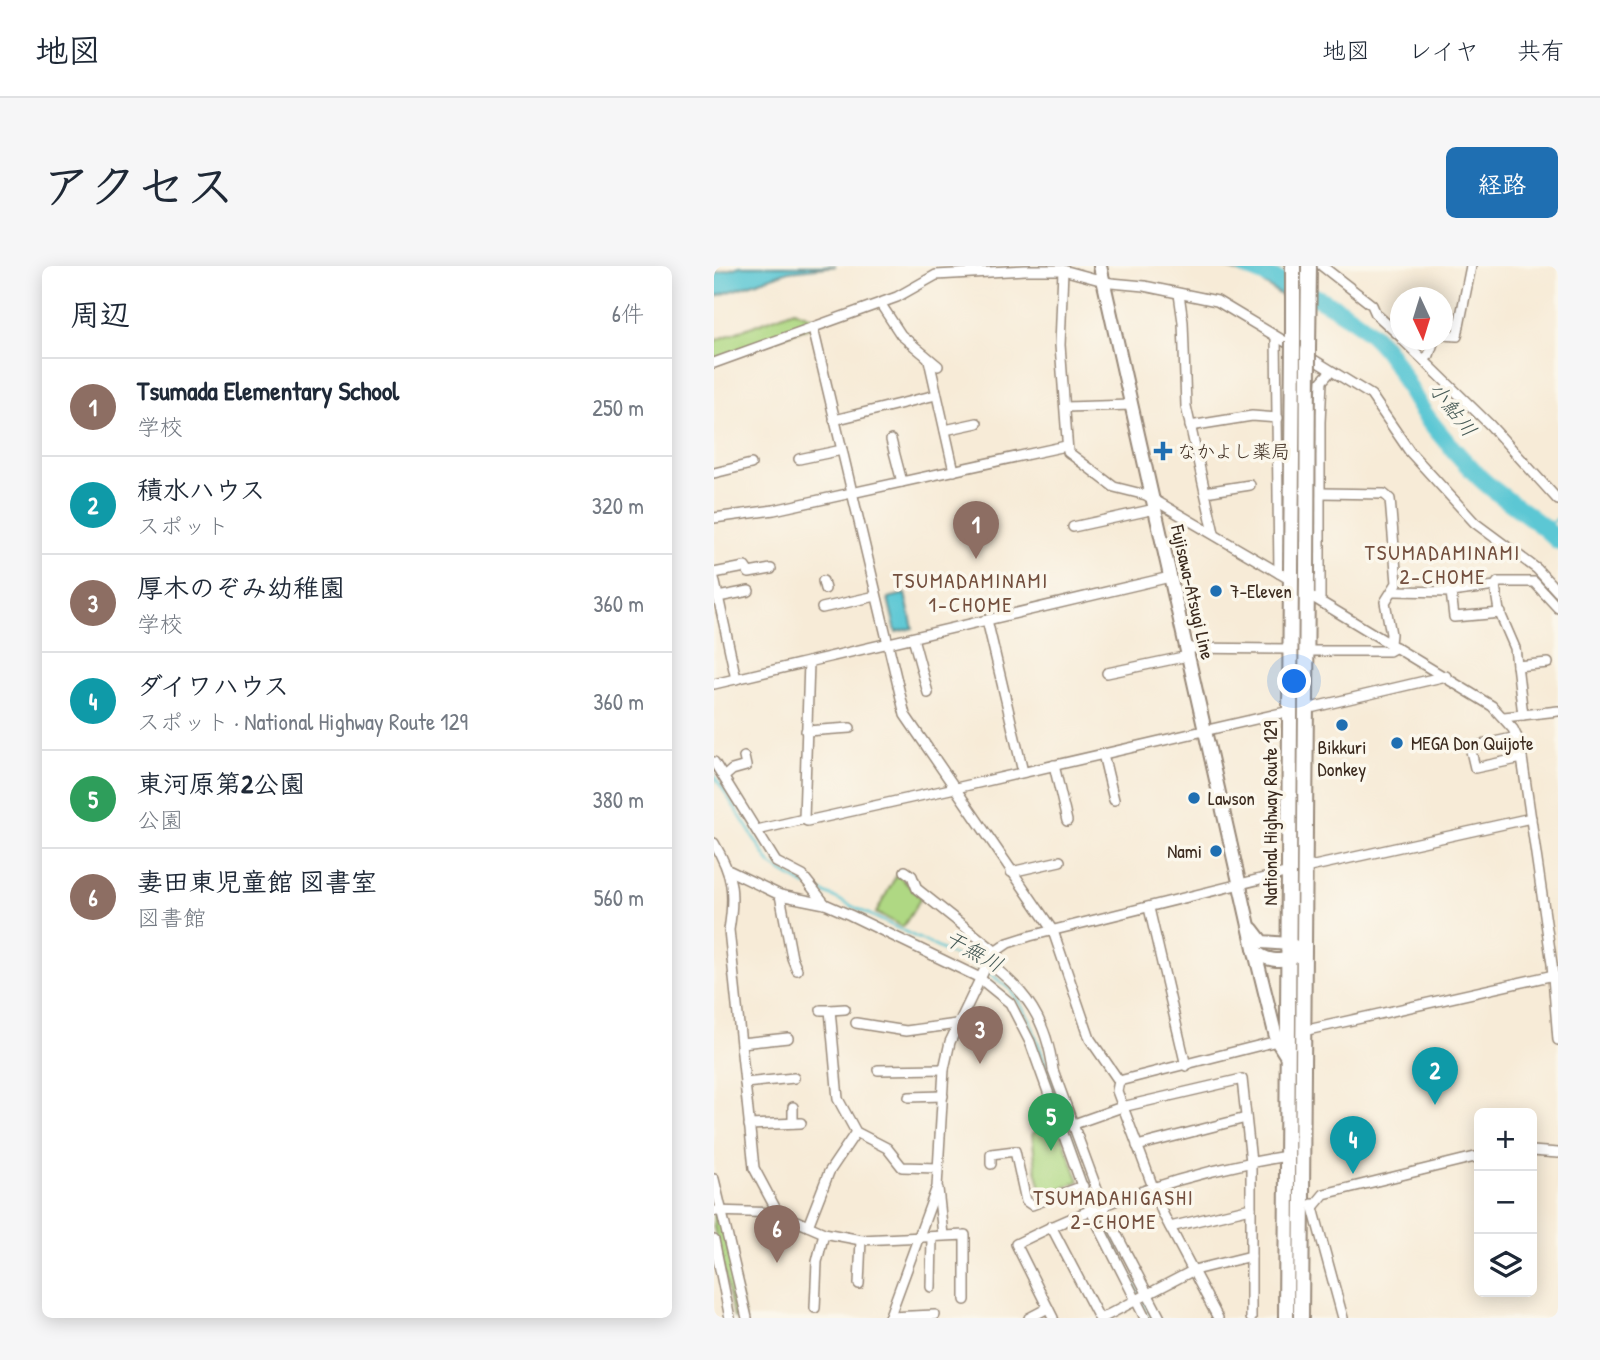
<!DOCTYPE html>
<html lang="ja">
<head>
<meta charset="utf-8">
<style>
	:root { --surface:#fff; --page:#f6f6f7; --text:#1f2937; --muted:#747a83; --line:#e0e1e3; --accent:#1f6fb2 }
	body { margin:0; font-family:"Patrick Hand","Klee One",sans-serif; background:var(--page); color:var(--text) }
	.controls { position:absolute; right:21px; bottom:21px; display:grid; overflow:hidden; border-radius:10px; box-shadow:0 4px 18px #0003 }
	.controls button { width:63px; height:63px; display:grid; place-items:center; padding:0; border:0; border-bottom:2px solid var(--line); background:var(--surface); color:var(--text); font:35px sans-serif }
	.compass { position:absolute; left:676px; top:21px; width:63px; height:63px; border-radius:50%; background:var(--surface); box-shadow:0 4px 18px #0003; rotate:176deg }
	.you { position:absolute; left:581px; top:416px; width:24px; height:24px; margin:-18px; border:5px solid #fff; border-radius:50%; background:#1a73e8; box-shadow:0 0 0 10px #1a73e833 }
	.badge { display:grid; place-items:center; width:46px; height:46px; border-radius:50%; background:var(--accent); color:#fff; font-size:23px; font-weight:700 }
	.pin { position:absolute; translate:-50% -58px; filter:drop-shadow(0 2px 4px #0008) }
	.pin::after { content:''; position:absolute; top:37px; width:24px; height:21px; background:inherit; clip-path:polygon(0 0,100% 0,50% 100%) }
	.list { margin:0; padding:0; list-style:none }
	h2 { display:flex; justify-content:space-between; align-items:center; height:91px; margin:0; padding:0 28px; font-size:30px }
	h2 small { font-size:23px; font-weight:400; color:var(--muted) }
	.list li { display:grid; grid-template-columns:46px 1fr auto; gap:21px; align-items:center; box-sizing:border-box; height:98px; padding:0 28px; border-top:2px solid var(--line) }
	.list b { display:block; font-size:26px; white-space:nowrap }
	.list p { margin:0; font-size:23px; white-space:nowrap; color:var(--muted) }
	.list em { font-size:23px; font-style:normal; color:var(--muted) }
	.icon { flex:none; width:38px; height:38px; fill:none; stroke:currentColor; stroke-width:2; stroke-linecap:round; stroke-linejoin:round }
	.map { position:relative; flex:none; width:844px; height:1052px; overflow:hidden; border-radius:10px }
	header { display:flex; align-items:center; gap:42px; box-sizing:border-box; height:98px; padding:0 35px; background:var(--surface); border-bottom:2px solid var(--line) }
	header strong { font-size:33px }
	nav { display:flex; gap:38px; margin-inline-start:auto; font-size:24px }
	.intro { display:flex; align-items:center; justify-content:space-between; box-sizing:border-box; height:168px; padding:0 42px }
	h1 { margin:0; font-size:49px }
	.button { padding:18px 32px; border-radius:10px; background:var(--accent); color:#fff; font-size:24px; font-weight:700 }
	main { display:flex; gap:42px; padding:0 42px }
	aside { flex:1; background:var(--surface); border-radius:10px; box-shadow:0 4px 18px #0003 }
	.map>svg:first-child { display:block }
	.green { fill:#afd883; stroke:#758150; stroke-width:2 }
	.water { fill:#5cc7d4; stroke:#4c7879; stroke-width:2 }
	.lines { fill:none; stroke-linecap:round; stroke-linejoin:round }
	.stream { stroke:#5cc7d4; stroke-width:2.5 }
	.river { stroke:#5cc7d4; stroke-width:18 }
	.minor-casing { stroke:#998a7a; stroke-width:12 }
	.major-casing { stroke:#998a7a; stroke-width:16 }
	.highway-casing { stroke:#998a7a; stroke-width:18 }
	.minor { stroke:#fff; stroke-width:9 }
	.major { stroke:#fff; stroke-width:12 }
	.highway { stroke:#fff; stroke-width:14 }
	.highway-bridge-casing { stroke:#998a7a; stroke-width:18; stroke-linecap:butt }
	.highway-bridge { stroke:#fff; stroke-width:14 }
	.poi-dot { fill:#1f6fb2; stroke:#fbf7ec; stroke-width:2.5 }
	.labels { text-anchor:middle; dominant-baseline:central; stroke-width:7; stroke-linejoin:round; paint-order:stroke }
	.poi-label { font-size:19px; fill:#3b2a1e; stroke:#fbf7ec; text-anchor:start }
	.street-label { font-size:19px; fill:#3b2a1e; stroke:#fbf7ec }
	.water-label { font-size:21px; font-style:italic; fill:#455955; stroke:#fbf7ec }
	.neighbourhood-label { font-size:21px; letter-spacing:2px; fill:#734f3e; stroke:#fbf7ec }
</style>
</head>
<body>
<header>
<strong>地図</strong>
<nav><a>地図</a><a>レイヤ</a><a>共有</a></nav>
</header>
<div class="intro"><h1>アクセス</h1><a class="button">経路</a></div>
<main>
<aside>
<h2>周辺<small>6件</small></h2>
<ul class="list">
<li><span class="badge" style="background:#8d6e63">1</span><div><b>Tsumada Elementary School</b><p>学校</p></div><em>250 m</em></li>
<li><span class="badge" style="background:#0f9aa8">2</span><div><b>積水ハウス</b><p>スポット</p></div><em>320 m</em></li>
<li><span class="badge" style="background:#8d6e63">3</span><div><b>厚木のぞみ幼稚園</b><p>学校</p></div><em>360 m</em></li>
<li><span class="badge" style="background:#0f9aa8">4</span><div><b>ダイワハウス</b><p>スポット · National Highway Route 129</p></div><em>360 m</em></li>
<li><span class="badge" style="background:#2e9e5b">5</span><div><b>東河原第2公園</b><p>公園</p></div><em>380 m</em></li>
<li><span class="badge" style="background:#8d6e63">6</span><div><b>妻田東児童館 図書室</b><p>図書館</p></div><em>560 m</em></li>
</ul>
</aside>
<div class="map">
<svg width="844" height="1052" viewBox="0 0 844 1052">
	<rect width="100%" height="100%" fill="#fbf7ec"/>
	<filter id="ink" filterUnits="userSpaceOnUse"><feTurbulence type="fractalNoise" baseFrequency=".0143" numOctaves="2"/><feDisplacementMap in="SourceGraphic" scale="14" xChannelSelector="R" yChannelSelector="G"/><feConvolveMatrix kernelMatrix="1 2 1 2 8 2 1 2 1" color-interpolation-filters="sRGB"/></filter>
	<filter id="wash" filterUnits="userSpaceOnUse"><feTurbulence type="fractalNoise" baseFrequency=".00686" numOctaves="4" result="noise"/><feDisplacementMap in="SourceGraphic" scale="28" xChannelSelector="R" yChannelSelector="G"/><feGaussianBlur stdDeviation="1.57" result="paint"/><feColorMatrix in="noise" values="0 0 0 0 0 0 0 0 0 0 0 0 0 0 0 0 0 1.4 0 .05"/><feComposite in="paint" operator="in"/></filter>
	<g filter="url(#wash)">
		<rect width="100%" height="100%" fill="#f7ebd7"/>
		<g class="green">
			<polygon points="80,44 98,51 100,59 0,95 0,75"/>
			<polygon points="183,608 207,632 189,661 162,647"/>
			<polygon points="343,858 365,915 329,931 322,903 318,867"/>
			<polygon points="0,948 6,948 31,1052 20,1052 0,961"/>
		</g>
		<g class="water">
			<polygon points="27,0 122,0 75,5 0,31 0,8"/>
			<polygon points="507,0 548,0 568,9 568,30 545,14"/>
			<polygon points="191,328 199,362 182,366 174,332"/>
		</g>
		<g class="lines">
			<g class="stream">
				<polyline points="832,261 844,252"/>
				<polyline points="0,509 57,599 92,620"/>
				<polyline points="105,624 274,706 297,724 315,752 382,938"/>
				<polyline points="384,944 426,1029"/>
				<polyline points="429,1035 438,1052"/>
			</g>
			<path class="river" d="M530,0C577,20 633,39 668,79C685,98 695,126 710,147C725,169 744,189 762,208C787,234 820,249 844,275"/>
		</g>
	</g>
	<g filter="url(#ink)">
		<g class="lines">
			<defs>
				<g id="minor">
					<polyline points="608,0 658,39 662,48 687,71"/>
					<polyline points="349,4 346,79 354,186 400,221 432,229 577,314"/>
					<polyline points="465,28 469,56 472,140 500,267"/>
					<polyline points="166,37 187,69 224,100"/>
					<polyline points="99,62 191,449 339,665 376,773 405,815 403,825 449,948 504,1052"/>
					<polyline points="729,69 743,70 757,0"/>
					<polyline points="562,71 565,307"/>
					<polyline points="689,74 776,159 844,234"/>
					<polyline points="592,89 657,129 696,186 761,257 823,303 844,326"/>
					<polyline points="710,93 715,89 720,74"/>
					<polyline points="215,94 240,205"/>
					<polyline points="0,97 183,31 222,9 311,4 349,4 397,17 430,20 503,35 580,81"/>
					<polyline points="351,141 418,139"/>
					<polyline points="120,154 222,129"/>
					<polyline points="476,160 538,150 564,152"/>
					<polyline points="231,164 263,157"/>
					<polyline points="177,174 188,216"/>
					<polyline points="85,193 128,184"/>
					<polyline points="0,207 37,198"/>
					<polyline points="491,226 536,219"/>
					<polyline points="606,227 670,228 676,233 683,317 671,336 677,368 676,377"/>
					<polyline points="0,252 60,244 352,180"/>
					<polyline points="359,261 441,243"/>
					<polyline points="0,307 31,301 35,307 57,303"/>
					<polyline points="0,312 22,413"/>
					<polyline points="109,315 111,323"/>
					<polyline points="781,320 785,345 801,382 809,449"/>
					<polyline points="680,325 737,326 740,351 787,347"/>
					<polyline points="737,326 781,320 784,316 820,316 844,342"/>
					<polyline points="592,327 778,440 799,463 806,478 838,698 844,774"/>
					<polyline points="4,331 35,325"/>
					<polyline points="606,332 606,156 608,115 616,106"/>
					<polyline points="108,342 162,330"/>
					<polyline points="273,354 309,506"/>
					<polyline points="199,372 214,427"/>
					<polyline points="472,382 577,383"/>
					<polyline points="592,385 675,385 682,381"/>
					<polyline points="95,396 90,553 93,555 241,522"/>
					<polyline points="803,400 834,397"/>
					<polyline points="393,407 474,390"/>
					<polyline points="0,418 456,311"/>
					<polyline points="592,443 732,410"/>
					<polyline points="790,451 844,445"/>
					<polyline points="92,465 136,462"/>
					<polyline points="803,471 762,480 757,485 761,502 808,492"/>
					<polyline points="389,488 400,534"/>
					<polyline points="0,496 62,596 89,610 111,638"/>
					<polyline points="340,499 353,555"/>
					<polyline points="10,511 18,504 32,500 30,491"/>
					<polyline points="242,522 576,445"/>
					<polyline points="43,564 90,553"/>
					<path d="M0,577C19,609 21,627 15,664L40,902L64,947L110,967L147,974L251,969V1034"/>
					<polyline points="591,602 817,552"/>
					<polyline points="16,605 66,629 111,638 136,649 264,711 296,737 316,776 377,945 431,1052"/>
					<polyline points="191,605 198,610 203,623 281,685"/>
					<polyline points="297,606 346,595"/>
					<polyline points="66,629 78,692 83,704"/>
					<polyline points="435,642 472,800"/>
					<path d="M273,696C312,724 333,755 339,804L392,948L446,1052"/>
					<polyline points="107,744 116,744 124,833 142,866 173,882 188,901 224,902"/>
					<polyline points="116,744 131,743"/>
					<polyline points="142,757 192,765 243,758"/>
					<polyline points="589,765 840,709"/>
					<polyline points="27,777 74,772"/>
					<polyline points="164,804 230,803"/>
					<polyline points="405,815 563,775"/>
					<polyline points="31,817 80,812"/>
					<polyline points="195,831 229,830"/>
					<polyline points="79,841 79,857"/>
					<polyline points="360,858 408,841 528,813 537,896 537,1052"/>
					<polyline points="35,859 87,857"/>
					<polyline points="423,880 532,852"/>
					<polyline points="818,885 844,887"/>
					<polyline points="277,898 277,888 301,885 312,935 318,939 369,920"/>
					<polyline points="0,913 33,1052"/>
					<polyline points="224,923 229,969"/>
					<polyline points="598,938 629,1052"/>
					<polyline points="600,940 610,928 765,890"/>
					<polyline points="0,945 64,947"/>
					<polyline points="94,960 115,906 142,866"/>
					<polyline points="337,960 385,1052"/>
					<polyline points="456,961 537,942"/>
					<polyline points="0,974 16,1052"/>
					<polyline points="145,1018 147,974"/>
					<polyline points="217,1021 218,972"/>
					<polyline points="101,1042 103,996 110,967"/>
					<polyline points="175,1051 221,1049"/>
					<polyline points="175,1052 223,921 230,803 236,776 278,688 294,677 316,670 575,606"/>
					<polyline points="315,1052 334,1042"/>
					<path d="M339,1052L302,978C387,935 479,905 573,890"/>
					<polyline points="388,1052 480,1004 537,990"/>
				</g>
				<g id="major">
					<polyline points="386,0 540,682 563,775 573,791"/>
					<polyline points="538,663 548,676 575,678 590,684"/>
					<path d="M540,683C549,695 568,697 580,690"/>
				</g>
				<g id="highway">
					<polyline points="579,75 579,0"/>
					<polyline points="594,84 595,0"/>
					<polyline points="572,1052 577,304"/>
					<polyline points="587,1052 593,309"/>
				</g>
			</defs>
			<use href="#minor" class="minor-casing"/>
			<use href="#major" class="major-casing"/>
			<use href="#highway" class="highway-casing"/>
			<use href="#minor" class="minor"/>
			<use href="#major" class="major"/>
			<use href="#highway" class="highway"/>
			<defs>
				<g id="highway-bridge">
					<polyline points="577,304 579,75"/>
					<polyline points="593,309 594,84"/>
				</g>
			</defs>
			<use href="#highway-bridge" class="highway-bridge-casing"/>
			<use href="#highway-bridge" class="highway-bridge"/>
		</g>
	</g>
	<g class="poi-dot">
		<path d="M445.5 174.5h7v7h7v7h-7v7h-7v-7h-7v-7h7z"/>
		<circle cx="502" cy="325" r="7"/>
		<circle cx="628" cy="459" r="7"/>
		<circle cx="683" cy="477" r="7"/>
		<circle cx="480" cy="532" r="7"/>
		<circle cx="502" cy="585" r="7"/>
	</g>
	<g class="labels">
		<g class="poi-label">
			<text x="463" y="185">なかよし薬局</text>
			<text x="516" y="325">7-Eleven</text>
			<text x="697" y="477">MEGA Don Quijote</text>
			<text x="628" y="481" text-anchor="middle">Bikkuri<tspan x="628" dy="22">Donkey</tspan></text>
			<text x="494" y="532">Lawson</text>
			<text x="488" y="585" text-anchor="end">Nami</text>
		</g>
		<g class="street-label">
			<text transform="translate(479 326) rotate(77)">Fujisawa-Atsugi Line</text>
			<text transform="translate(556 547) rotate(-90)">National Highway Route 129</text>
		</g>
		<g class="water-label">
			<text transform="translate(739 143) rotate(52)">小鮎川</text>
			<text transform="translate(260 685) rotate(29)">干無川</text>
		</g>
		<g class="neighbourhood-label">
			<text x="729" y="286">TSUMADAMINAMI<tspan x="729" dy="24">2-CHOME</tspan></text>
			<text x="257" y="314">TSUMADAMINAMI<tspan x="257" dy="24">1-CHOME</tspan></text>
			<text x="400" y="931">TSUMADAHIGASHI<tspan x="400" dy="24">2-CHOME</tspan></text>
		</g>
	</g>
</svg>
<div class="controls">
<button>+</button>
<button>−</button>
<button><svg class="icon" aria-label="layers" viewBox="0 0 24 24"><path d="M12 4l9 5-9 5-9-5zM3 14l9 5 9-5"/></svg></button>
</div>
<svg class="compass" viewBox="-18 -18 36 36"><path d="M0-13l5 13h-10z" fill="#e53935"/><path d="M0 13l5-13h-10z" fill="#747a83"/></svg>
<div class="you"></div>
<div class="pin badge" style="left:262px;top:293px;background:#8d6e63">1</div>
<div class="pin badge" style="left:721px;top:839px;background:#0f9aa8">2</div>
<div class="pin badge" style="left:266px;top:798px;background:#8d6e63">3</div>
<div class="pin badge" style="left:639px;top:908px;background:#0f9aa8">4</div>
<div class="pin badge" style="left:337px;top:885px;background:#2e9e5b">5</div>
<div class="pin badge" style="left:63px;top:997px;background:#8d6e63">6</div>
</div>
</main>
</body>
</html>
